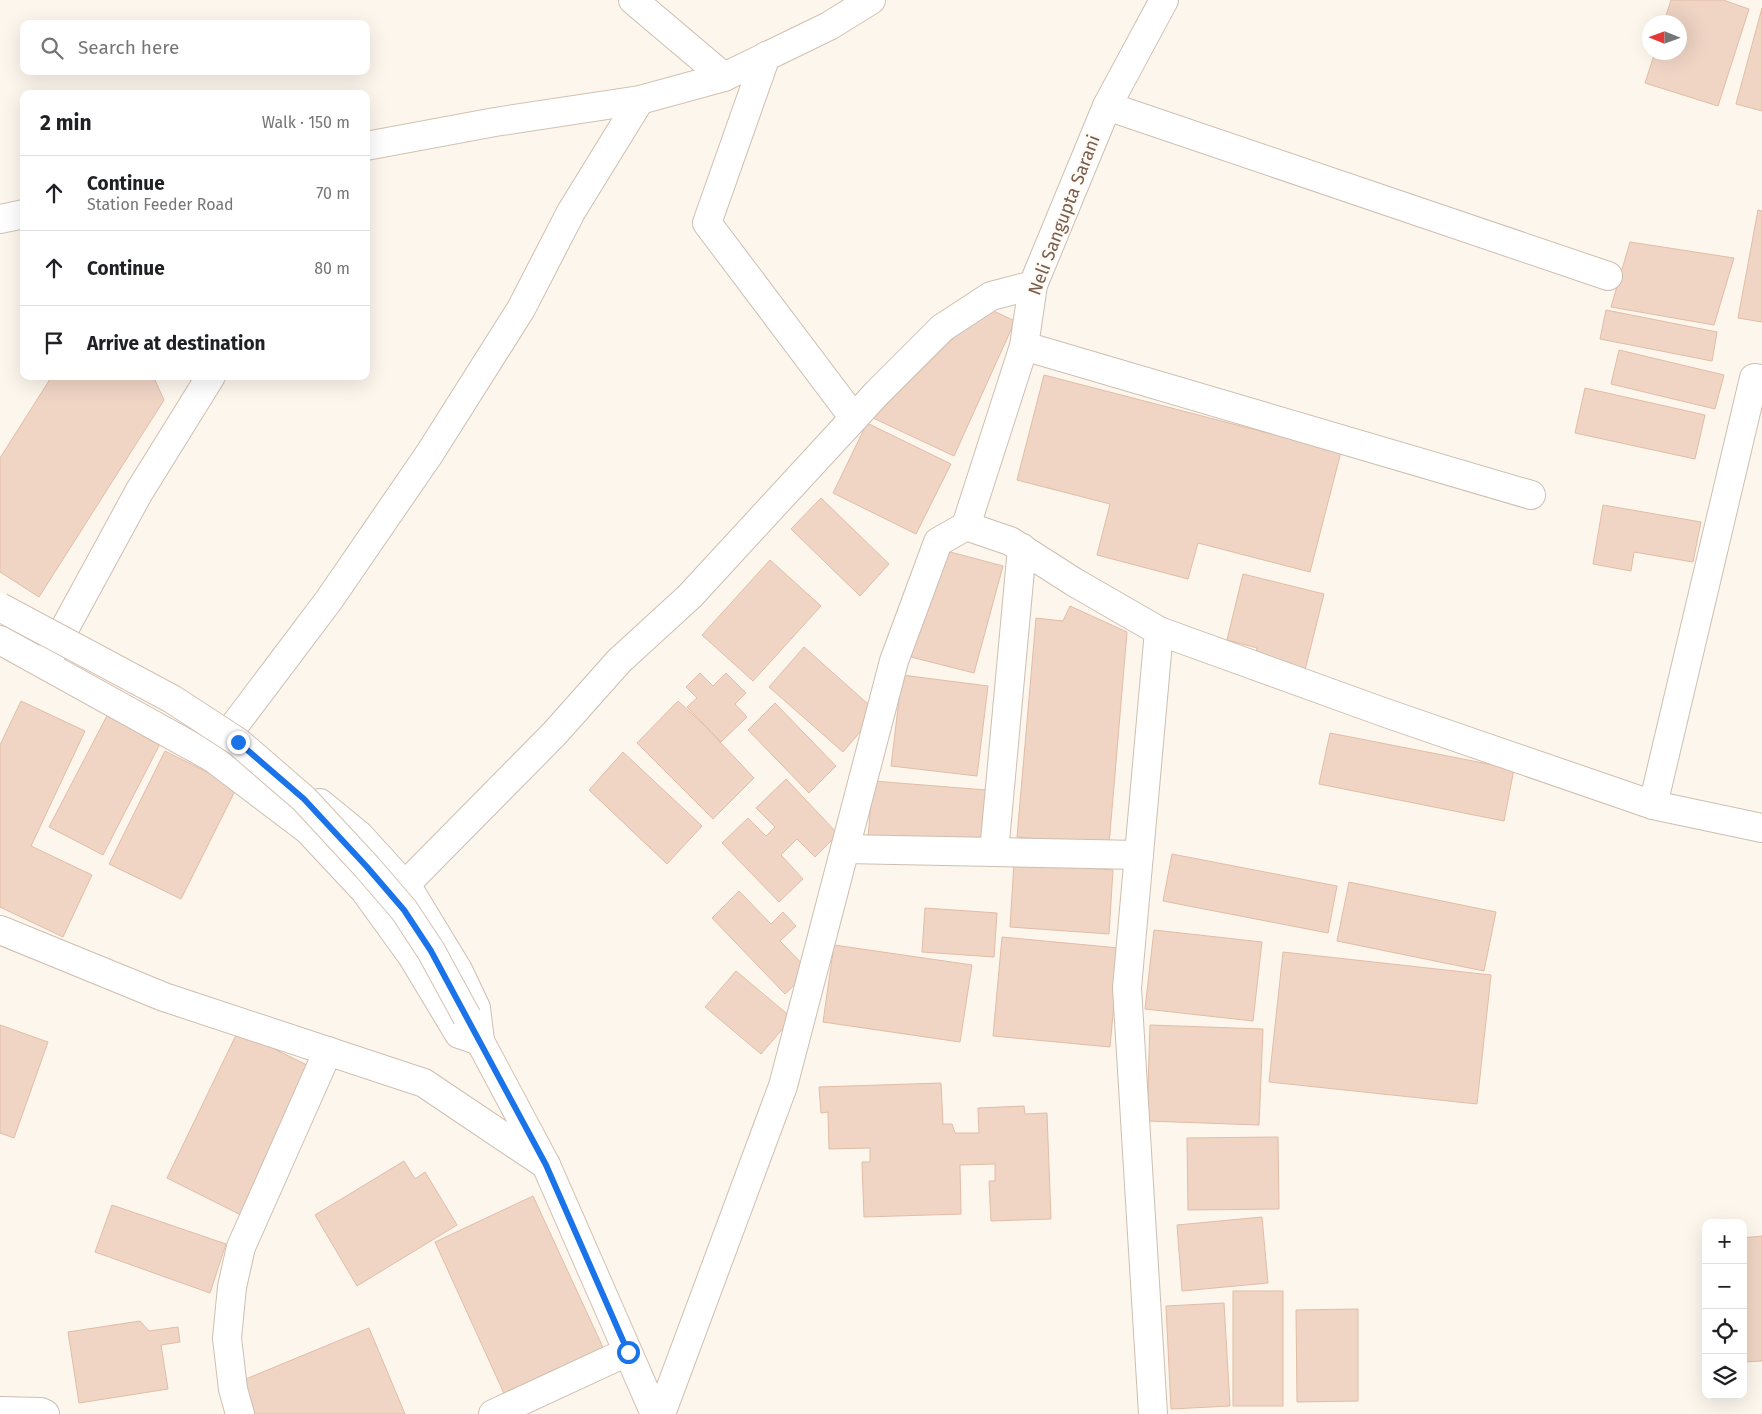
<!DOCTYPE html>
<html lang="en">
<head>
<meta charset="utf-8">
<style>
	:root { --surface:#fff; --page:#f2f2f2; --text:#202124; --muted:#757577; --line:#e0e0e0 }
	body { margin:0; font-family:"Fira Sans",sans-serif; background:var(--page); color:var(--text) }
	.controls { position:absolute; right:15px; bottom:15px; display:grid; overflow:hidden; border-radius:10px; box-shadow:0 5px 20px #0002 }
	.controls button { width:45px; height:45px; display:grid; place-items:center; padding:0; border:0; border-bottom:1px solid var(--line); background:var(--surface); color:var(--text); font:25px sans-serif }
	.compass { position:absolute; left:1642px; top:15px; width:45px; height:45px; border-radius:50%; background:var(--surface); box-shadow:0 5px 20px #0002; rotate:271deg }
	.stop { position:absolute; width:15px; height:15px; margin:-11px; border:4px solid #1a73e8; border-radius:50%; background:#fff }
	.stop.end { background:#1a73e8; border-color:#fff; box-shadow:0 1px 5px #0008 }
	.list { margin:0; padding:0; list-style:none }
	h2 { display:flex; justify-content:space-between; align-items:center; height:65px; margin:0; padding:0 20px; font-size:21px }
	h2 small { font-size:16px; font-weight:400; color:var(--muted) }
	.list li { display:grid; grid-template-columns:32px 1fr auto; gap:15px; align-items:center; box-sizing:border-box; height:75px; padding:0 20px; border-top:1px solid var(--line) }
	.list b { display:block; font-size:19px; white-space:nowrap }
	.list p { margin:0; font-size:16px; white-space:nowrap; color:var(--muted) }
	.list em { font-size:16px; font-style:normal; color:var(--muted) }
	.icon { flex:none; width:28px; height:28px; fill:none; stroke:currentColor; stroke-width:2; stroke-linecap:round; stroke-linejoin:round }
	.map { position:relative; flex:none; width:1762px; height:1414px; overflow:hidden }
	.search { position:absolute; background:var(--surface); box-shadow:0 5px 20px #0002; left:20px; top:20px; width:350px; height:55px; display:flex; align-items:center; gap:12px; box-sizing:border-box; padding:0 18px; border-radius:10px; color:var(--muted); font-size:19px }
	.panel { position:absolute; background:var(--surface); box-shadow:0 5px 20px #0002; left:20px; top:90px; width:350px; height:290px; border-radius:10px }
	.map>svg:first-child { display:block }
	.building { fill:#f0d5c5; stroke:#e2bca6 }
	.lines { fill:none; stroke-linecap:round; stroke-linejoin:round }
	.street-casing { stroke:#cebeb1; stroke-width:30 }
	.secondary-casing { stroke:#d4c0b2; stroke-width:30 }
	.street { stroke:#fff; stroke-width:28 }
	.secondary { stroke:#fff; stroke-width:28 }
	.secondary-bridge-casing { stroke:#d4c0b2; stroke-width:30; stroke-linecap:butt }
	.secondary-bridge { stroke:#fff; stroke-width:28 }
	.route { stroke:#1a73e8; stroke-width:6 }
	.labels { text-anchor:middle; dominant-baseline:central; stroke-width:4; stroke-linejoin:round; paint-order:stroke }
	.street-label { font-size:18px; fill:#775d4f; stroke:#fefaf3 }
</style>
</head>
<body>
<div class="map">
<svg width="1762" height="1414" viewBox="0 0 1762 1414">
	<rect width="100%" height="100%" fill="#fcf6ed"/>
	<g class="building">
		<polygon points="1671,0 1723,0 1749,9 1718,106 1645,83 1655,52 1680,52 1680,22 1664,22"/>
		<polygon points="1762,8 1762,111 1736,104"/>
		<polygon points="1758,210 1762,211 1762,322 1738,318"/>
		<polygon points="1630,242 1734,258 1714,325 1611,307"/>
		<polygon points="985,307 1015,321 954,456 873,418"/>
		<polygon points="1606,310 1717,332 1712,361 1600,339"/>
		<polygon points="1619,350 1724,375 1715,409 1611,384"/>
		<polygon points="1044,375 1341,452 1310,572 1198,543 1188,579 1097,555 1110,504 1017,480"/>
		<polygon points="52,376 153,376 164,400 39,597 0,572 0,458"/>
		<polygon points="1585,388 1705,415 1695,459 1575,433"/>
		<polygon points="867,423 951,464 916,534 833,493"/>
		<polygon points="821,498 889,564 860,596 791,529"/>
		<polygon points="1603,505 1701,522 1693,562 1634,552 1631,571 1593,564"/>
		<polygon points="939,549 1003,566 974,673 911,657"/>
		<polygon points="770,560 821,606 753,681 702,635"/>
		<polygon points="1243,574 1324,594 1305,670 1255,657 1257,648 1227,640"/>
		<polygon points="1070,606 1127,632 1109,845 1017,837 1036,618 1063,621"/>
		<polygon points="804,647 877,712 843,752 769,687"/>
		<polygon points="700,673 713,686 726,673 746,693 735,704 747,717 721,742 687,707 697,698 686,687"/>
		<polygon points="902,675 988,686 977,776 891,766"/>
		<polygon points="21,701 85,731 31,846 92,875 63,937 0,907 0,745"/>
		<polygon points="678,701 704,725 754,778 713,819 637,743"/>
		<polygon points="775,703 836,766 809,793 748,730"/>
		<polygon points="110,710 163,738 103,855 49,827"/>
		<polygon points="1330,733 1514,769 1504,821 1319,784"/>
		<polygon points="165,751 237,787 181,899 109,864"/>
		<polygon points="623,752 702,826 667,864 589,790"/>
		<polygon points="786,779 838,834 815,857 797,839 781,855 803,879 779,902 722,843 748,818 766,836 775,827 756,808"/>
		<polygon points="873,781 986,790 982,846 868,837"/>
		<polygon points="1172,854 1337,886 1328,933 1163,901"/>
		<polygon points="1014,863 1113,870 1109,934 1010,927"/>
		<polygon points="1349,882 1496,912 1484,971 1337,941"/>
		<polygon points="739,891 771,924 783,912 796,926 780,941 809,971 785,994 712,918"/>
		<polygon points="925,908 997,913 994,957 922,952"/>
		<polygon points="1154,930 1262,942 1253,1021 1145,1009"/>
		<polygon points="1002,937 1119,948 1110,1047 993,1036"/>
		<polygon points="834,945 972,965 960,1042 823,1022"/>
		<polygon points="1283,952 1491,975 1477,1104 1269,1082"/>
		<polygon points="736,971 792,1018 761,1054 705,1007"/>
		<polygon points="0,1025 48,1042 14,1138 0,1133"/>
		<polygon points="1150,1025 1263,1029 1259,1125 1147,1121"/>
		<polygon points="238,1031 315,1069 243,1216 167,1178"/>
		<polygon points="941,1083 943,1124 952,1124 955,1133 979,1133 978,1108 1024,1106 1025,1114 1047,1113 1051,1219 991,1221 989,1181 995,1181 995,1164 960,1165 961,1214 864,1217 862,1162 870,1162 870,1148 829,1149 828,1112 821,1113 819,1087"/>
		<polygon points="1278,1137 1279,1209 1188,1210 1187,1138"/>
		<polygon points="404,1161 415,1179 425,1172 457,1225 357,1286 315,1215"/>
		<polygon points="533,1196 606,1354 507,1400 435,1242"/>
		<polygon points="112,1205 226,1244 210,1293 95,1252"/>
		<polygon points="1262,1217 1268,1283 1182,1291 1177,1225"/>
		<polygon points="1762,1236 1762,1361 1743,1362 1743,1238"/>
		<rect x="1233" y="1291" width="50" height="115"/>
		<polygon points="1224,1303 1230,1406 1171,1409 1166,1306"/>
		<polygon points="1358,1309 1358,1401 1297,1402 1296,1310"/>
		<polygon points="140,1321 149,1331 178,1327 180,1342 161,1345 168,1389 79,1403 68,1332"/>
		<polygon points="369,1328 405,1414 255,1414 241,1381"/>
	</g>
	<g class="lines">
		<defs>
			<g id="street">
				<polyline points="633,0 724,77"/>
				<polyline points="766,56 707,223 854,418"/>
				<polyline points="1107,106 1608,276"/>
				<polyline points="1024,346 1531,495"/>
				<polyline points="966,526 1024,346 1033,285 1107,106 1164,0"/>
				<polyline points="0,640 213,758 308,830 365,891 412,956 459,1034 480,1041 476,1008 458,970 410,891 359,835 320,803"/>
				<polyline points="48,659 139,492 211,376"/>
				<polyline points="216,754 231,730 329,600 430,453 521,309 571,212 640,100"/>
				<polyline points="1653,805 1754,378 1762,379"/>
				<polyline points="845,849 1139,855"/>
				<polyline points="994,852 1022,548"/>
				<polyline points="405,885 555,733 619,661 690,596 878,392 942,328 991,296 1033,285"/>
				<polyline points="0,930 164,997 424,1083 546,1165"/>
				<polyline points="0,1411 41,1412 45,1414"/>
				<polyline points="240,1414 233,1389 227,1338 232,1287 241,1247 328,1051"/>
				<polyline points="493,1414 627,1352"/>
				<polyline points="661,1414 783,1086 894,661 938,542 966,526 1010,541 1074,582 1159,631 1383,712 1653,805 1762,828"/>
				<polyline points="1153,1414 1127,988 1159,631"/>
			</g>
			<g id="secondary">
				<polyline points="366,146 495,122 640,100 724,77 829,26 871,0"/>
				<polyline points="0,219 24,214"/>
				<polyline points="467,1017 546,1165 655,1414"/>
			</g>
		</defs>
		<use href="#street" class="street-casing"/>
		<use href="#secondary" class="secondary-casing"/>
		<use href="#street" class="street"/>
		<use href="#secondary" class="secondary"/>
		<defs>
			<polyline id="secondary-bridge" points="0,607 172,699 238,742 304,799 367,867 404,910 431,951 467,1017"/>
		</defs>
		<use href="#secondary-bridge" class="secondary-bridge-casing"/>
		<use href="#secondary-bridge" class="secondary-bridge"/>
	</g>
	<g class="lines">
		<polyline class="route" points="238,742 304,799 367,867 404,910 431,951 546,1165 628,1352"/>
	</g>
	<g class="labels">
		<g class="street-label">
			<text transform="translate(1064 215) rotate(-69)">Neli Sangupta Sarani</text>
		</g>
	</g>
</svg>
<div class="controls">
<button>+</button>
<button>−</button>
<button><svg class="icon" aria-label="locate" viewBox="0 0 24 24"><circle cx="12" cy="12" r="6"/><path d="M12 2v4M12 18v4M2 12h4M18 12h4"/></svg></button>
<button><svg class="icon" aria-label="layers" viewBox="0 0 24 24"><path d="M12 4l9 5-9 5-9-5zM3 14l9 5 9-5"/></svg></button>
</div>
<svg class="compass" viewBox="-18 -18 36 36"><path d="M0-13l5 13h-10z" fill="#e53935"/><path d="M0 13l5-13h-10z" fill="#757577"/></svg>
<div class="stop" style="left:628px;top:1352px"></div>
<div class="stop end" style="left:238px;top:742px"></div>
<div class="search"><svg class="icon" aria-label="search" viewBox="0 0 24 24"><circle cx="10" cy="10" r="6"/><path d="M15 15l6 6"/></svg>Search here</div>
<section class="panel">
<h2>2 min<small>Walk · 150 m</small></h2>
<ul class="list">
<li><svg class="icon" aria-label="ahead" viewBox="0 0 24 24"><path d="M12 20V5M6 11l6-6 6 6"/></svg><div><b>Continue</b><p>Station Feeder Road</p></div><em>70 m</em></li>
<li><svg class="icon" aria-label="ahead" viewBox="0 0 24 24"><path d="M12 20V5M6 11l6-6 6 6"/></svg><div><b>Continue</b></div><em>80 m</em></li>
<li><svg class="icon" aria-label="arrive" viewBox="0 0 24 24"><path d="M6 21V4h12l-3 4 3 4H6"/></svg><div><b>Arrive at destination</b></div></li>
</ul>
</section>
</div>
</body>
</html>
